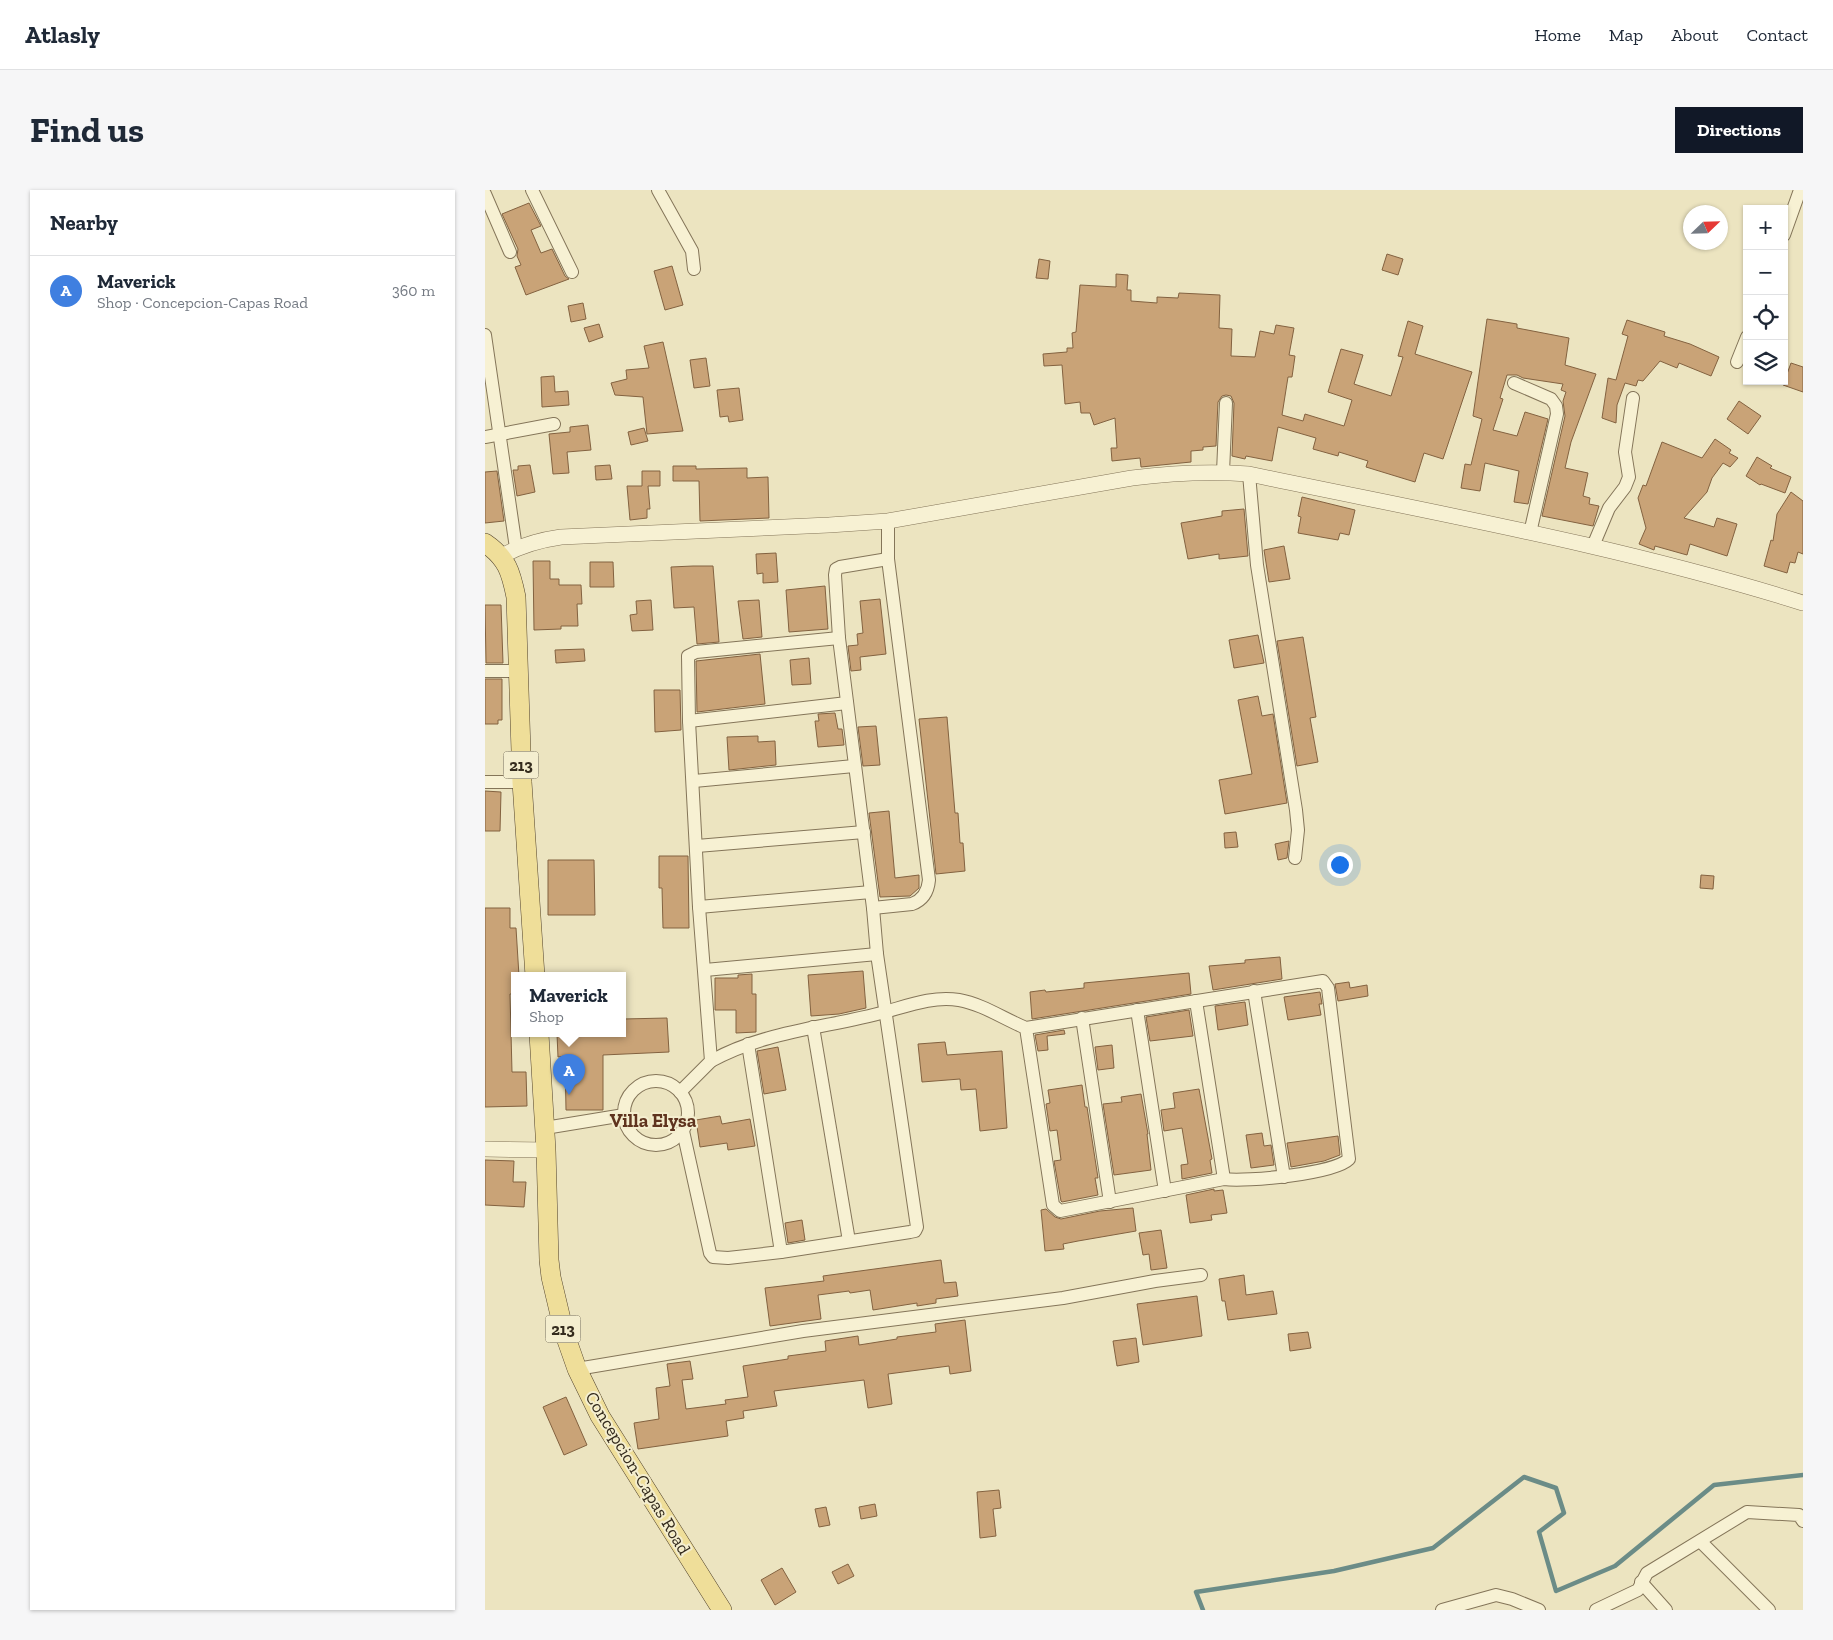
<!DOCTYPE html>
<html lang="en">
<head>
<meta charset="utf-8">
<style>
	:root { --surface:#fff; --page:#f6f6f7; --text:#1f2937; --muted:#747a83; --line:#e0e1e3; --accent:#111827 }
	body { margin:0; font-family:"Zilla Slab",serif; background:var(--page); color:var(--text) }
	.controls { position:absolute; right:15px; top:15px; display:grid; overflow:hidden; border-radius:0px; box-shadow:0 1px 4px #0004 }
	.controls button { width:45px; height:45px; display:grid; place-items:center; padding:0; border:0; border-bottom:1px solid var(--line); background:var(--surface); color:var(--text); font:25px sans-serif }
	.compass { position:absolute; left:1198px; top:15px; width:45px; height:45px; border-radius:50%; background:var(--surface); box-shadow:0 1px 4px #0004; rotate:67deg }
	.you { position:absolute; left:854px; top:674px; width:18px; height:18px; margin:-12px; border:4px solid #fff; border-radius:50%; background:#1a73e8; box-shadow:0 0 0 8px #1a73e833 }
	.badge { display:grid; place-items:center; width:32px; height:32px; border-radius:50%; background:var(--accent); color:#fff; font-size:16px; font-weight:700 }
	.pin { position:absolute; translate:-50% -41px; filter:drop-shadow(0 1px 2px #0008) }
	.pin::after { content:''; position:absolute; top:26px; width:18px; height:15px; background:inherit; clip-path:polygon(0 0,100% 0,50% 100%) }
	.popup { position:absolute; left:26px; top:782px; width:115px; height:65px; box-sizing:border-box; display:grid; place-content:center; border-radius:0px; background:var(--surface); filter:drop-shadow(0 1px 4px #0005); font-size:16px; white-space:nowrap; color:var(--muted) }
	.popup b { font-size:19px; color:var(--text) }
	.popup::after { content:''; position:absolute; left:50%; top:100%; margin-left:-10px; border:10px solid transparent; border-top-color:var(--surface) }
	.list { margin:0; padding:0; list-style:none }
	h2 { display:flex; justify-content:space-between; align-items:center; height:65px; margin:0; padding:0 20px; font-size:21px }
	h2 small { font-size:16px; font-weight:400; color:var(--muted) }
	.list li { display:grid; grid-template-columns:32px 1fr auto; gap:15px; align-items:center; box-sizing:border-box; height:70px; padding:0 20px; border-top:1px solid var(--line) }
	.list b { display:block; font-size:19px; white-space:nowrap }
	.list p { margin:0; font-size:16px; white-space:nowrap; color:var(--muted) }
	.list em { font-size:16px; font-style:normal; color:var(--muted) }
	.icon { flex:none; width:28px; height:28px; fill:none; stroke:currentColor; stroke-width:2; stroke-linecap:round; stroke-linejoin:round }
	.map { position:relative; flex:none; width:1318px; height:1420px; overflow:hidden; border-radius:0px }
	header { display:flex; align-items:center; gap:30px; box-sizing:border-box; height:70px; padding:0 25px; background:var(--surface); border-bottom:1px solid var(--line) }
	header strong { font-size:24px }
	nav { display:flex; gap:28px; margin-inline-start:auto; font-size:18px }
	.intro { display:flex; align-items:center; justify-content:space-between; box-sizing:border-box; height:120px; padding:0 30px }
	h1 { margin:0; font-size:35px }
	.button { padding:12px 22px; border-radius:0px; background:var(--accent); color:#fff; font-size:18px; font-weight:700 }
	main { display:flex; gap:30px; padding:0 30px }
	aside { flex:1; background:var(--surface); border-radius:0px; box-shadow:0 1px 4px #0004 }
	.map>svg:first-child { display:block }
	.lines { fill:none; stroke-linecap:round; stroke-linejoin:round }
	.stream { stroke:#6b8c87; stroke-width:4.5 }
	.building { fill:#c9a377; stroke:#836240 }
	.minor-casing { stroke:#847559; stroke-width:14 }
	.tertiary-casing { stroke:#847559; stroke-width:16 }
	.primary-casing { stroke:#52432d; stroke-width:20 }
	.minor { stroke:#f7f1d3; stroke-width:12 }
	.tertiary { stroke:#f7f1d3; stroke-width:15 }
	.primary { stroke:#efde99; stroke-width:19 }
	.labels { text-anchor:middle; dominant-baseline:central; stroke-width:4; stroke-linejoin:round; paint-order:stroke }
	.shield { fill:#f4eecf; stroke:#6e6652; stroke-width:1 }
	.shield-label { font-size:16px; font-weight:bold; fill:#342b1d }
	.street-label { font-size:18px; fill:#342b1d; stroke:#f4eecf }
	.neighbourhood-label { font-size:19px; font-weight:bold; fill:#5f331e; stroke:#f4eecf }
</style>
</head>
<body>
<header>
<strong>Atlasly</strong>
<nav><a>Home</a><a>Map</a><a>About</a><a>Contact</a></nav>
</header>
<div class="intro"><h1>Find us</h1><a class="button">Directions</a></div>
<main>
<aside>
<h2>Nearby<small></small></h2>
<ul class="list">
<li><span class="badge" style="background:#3f7fe0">A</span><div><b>Maverick</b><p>Shop · Concepcion-Capas Road</p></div><em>360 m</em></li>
</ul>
</aside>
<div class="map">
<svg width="1318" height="1420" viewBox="0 0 1318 1420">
	<rect width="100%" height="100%" fill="#ece4c0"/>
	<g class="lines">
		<polyline class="stream" points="718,1420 711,1402 849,1381 948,1358 1039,1287 1071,1298 1079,1323 1054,1342 1071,1401 1130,1376 1229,1295 1318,1285"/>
	</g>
	<g class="building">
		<polygon points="44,13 56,36 46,40 56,63 67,59 80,86 84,89 41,105 30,77 36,75 32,66 33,59 17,24"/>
		<polygon points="902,64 918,69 913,85 897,80"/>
		<polygon points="554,69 565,71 563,89 551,88"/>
		<polygon points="187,76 198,115 180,120 169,81"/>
		<polygon points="631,84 643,85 642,100 646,100 646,111 672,113 672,107 693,108 694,103 735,105 734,138 747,139 746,166 770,167 775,141 789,144 791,135 809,138 804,165 810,166 807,187 803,187 797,225 818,231 820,224 859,236 867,210 843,202 856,159 878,165 869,194 906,206 918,167 913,166 923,131 938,136 930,164 987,182 958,269 939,263 930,292 881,277 883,271 854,262 853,266 828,259 831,248 793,237 787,271 761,266 760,269 747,266 749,213 746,206 741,205 737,206 733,212 731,256 718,257 718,260 706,261 706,272 656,277 655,268 627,271 626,258 632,258 630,228 609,235 605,223 596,223 595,212 580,214 577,175 559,176 558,164 582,162 582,158 588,158 587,143 591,142 595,95 631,97"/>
		<polygon points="98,113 101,129 86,132 83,116"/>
		<polygon points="1002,129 1032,134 1032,138 1084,148 1080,175 1111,184 1086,252 1080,278 1103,283 1098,306 1105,308 1104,314 1114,316 1108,336 1057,326 1080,226 1078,211 1081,202 1076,200 1078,194 1038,188 1032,185 1022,185 1015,208 1018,209 1008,240 1032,246 1040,222 1063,229 1043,314 1029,312 1034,281 1000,273 995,301 976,298 980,274 986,275 997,229 988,226"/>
		<polygon points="1142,130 1180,142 1179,146 1205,154 1234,167 1226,186 1194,173 1192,178 1175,171 1158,191 1153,190 1151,196 1140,193 1132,215 1131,233 1117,228 1123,188 1131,190 1143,146 1137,144"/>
		<polygon points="114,134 118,147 104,152 99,138"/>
		<polygon points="178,152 198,241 162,244 158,207 130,205 126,193 142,189 141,180 164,178 159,156"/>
		<polygon points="221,168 225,196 209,198 205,170"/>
		<polygon points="1306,173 1318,177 1318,202 1298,195"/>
		<polygon points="69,186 70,202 83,201 84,215 57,217 56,187"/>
		<polygon points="254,198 258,230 244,232 243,226 235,227 232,200"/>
		<polygon points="1254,211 1276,226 1263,244 1242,229"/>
		<polygon points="103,235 106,260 82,262 84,283 68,284 64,244 85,242 85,237"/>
		<polygon points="159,238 163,251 146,255 143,242"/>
		<polygon points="1230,249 1246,260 1244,263 1253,268 1245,277 1238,273 1227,288 1222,302 1199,328 1229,337 1232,328 1252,334 1242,366 1205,354 1202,365 1170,356 1169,360 1154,354 1161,338 1153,308 1158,295 1161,296 1177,252 1217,268"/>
		<polygon points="1272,267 1287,276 1285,278 1306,287 1300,303 1276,294 1275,295 1261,286"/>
		<polygon points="45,275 50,302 32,306 28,280 33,280 33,276"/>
		<polygon points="125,275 127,289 111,290 110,276"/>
		<polygon points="188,276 211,276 211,279 262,278 262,288 283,287 284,328 215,331 214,291 188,291"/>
		<polygon points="12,281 19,331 0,333 0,282"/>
		<polygon points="157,281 175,281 175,296 163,296 165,319 162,319 162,328 145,330 142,296 157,296"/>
		<polygon points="1306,302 1318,311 1318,364 1313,362 1310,373 1305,372 1302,383 1279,376 1286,350 1288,351 1292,324"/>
		<polygon points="817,307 870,320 864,345 855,343 853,350 813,343 816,327 813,326"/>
		<polygon points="759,319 763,366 734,369 734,364 703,369 696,333 737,326 737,321"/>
		<polygon points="799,356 805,389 784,392 779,360"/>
		<polygon points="291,363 293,392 278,393 278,383 272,384 271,364"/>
		<polygon points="48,371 65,371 65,389 74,389 74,395 96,395 97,414 92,414 93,436 76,436 76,439 49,440"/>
		<polygon points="105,372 128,372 129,397 105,397"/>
		<polygon points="208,376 228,376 234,452 212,454 209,417 189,418 186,377"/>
		<polygon points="340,396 343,439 304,442 301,400"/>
		<polygon points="395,409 401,464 375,467 376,480 366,481 363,456 373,455 372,444 378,443 375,411"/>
		<polygon points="166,410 168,440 147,441 145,425 152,424 151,411"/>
		<polygon points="274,410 277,447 258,449 253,411"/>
		<polygon points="0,415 16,415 18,473 1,473"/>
		<polygon points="773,445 779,473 749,478 744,450"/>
		<polygon points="818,447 831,527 825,528 833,572 812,576 792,451"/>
		<polygon points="99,459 100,471 71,473 70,460"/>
		<polygon points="275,464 280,514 212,522 211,471"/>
		<polygon points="324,468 326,494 307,495 305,470"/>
		<polygon points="0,489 17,489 17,530 13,530 13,534 0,534"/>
		<polygon points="169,500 195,500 196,540 170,542"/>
		<polygon points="773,506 777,526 788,524 802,613 740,624 734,590 767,584 753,510"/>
		<polygon points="350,523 353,539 357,539 359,555 333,557 330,531 334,531 333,524"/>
		<polygon points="462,527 470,623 473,623 475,653 478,653 480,681 451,684 434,529"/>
		<polygon points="391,536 395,575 378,576 373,537"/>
		<polygon points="273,546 273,552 290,551 291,575 244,580 242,547"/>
		<polygon points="0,601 16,602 15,641 0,641"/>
		<polygon points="404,621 410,688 434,685 434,698 425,706 395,707 384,623"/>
		<polygon points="751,642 753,657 740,658 739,643"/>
		<polygon points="804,651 802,668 793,670 790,654"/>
		<polygon points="174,666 203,666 204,738 178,738 177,698 174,698"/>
		<polygon points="63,670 109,670 110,725 63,725"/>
		<polygon points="1216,685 1229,686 1228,699 1215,698"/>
		<polygon points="0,718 25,718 25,738 31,738 34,786 30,786 30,804 25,804 27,882 41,882 42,916 0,917"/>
		<polygon points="795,767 797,789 728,800 724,776 760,773 760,770"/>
		<polygon points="378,781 381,818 354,824 326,826 323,785"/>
		<polygon points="704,783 706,804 547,829 545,802 560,800 561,802 599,798 599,793"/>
		<polygon points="267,784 267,804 271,804 271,842 251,843 251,820 230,820 230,788 253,788 253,785"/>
		<polygon points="864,792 865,798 882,795 883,806 853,811 850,794"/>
		<polygon points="835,802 837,814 834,814 836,825 803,830 799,807"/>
		<polygon points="760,812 763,835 733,840 730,816"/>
		<polygon points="704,820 708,846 665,851 661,827"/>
		<polygon points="182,828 184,862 118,865 118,920 81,920 80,866 73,867 72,844 138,844 138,829"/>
		<polygon points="579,840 580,844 562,846 563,860 553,861 550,845"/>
		<polygon points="460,852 462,865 517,861 522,938 495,941 491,899 476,900 475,889 437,892 433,854"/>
		<polygon points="627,855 629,878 613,880 610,857"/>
		<polygon points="293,857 301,900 279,904 272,861"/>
		<polygon points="597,895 600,917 602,917 613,988 610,988 613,1005 577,1012 576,1011 569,971 576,970 572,940 565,941 561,914 565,913 563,900"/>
		<polygon points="714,899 727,969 725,970 727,983 697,989 696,975 703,974 697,938 679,941 676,920 690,918 688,903"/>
		<polygon points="656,904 663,944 662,944 666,980 629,985 618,914 637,912 636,907"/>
		<polygon points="235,926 237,934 265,929 270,956 243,960 242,953 215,957 211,930"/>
		<polygon points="777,943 779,956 786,955 789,975 766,978 761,945"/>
		<polygon points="853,946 855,965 839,971 806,977 802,953"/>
		<polygon points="0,970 29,971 28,992 41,992 39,1017 0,1015"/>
		<polygon points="729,999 729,1001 738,1000 742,1023 726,1025 727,1030 705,1033 701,1005"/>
		<polygon points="648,1018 651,1041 593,1051 578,1054 579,1059 560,1061 556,1020 561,1019 570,1027 576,1029 615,1021"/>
		<polygon points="317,1030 320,1050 303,1053 300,1033"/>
		<polygon points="676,1040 682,1078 666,1080 664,1064 658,1065 654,1043"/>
		<polygon points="456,1070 459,1093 471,1092 473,1106 451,1109 451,1113 432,1116 432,1113 388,1120 385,1100 365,1103 364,1101 333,1105 336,1129 285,1136 280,1098 339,1091 338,1086"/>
		<polygon points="759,1085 761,1105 788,1101 792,1124 743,1130 740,1111 737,1111 734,1089"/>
		<polygon points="712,1106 717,1146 658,1155 652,1114"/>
		<polygon points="480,1130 486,1181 465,1184 464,1176 403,1184 407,1214 383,1218 379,1190 289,1201 292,1216 258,1221 259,1228 241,1231 243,1246 153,1259 149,1233 174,1229 171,1198 185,1196 182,1174 205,1171 208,1189 197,1190 201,1219 241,1214 240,1210 263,1207 258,1176 303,1169 303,1166 341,1161 340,1151 373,1146 374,1155 412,1149 412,1147 451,1142 450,1134"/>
		<polygon points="823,1142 826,1158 805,1161 803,1144"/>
		<polygon points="651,1148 654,1172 632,1176 628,1151"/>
		<polygon points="81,1207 102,1255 79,1265 58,1217"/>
		<polygon points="514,1300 516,1318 508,1319 511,1346 495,1348 492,1302"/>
		<polygon points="390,1314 392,1326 376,1329 374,1317"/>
		<polygon points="341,1317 345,1335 334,1337 330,1319"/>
		<polygon points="363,1374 369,1386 353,1394 347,1382"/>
		<polygon points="297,1378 311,1402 290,1415 276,1390"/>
	</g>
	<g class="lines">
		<defs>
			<g id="minor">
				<polyline points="47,0 87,82"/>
				<polyline points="173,0 207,61 209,79"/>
				<polyline points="0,4 25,62"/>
				<polyline points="1299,45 1315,0"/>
				<polyline points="0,145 31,358"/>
				<polyline points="1252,172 1262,147"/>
				<polyline points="1029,193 1066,209 1071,216 1072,224 1045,343"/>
				<polyline points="0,247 69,234"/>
				<polyline points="738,282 741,213"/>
				<polyline points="764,284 772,375 811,620 813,640 810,668"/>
				<polyline points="1108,356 1124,318 1140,297 1144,287 1140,262 1148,208"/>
				<polyline points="0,481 33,481"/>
				<polyline points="204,531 362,513"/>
				<polyline points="209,591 369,576"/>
				<polyline points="0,592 37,592"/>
				<polyline points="212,656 379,642"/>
				<polyline points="214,717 386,702"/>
				<path d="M388,718L427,714C438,710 443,701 444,690L403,369V331"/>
				<polyline points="220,780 392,764"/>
				<polyline points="769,801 799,987"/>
				<polyline points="711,811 739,989"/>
				<polyline points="652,820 680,1001"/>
				<polyline points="597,828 625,1012"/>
				<polyline points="328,837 364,1051"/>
				<polyline points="263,854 296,1062"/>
				<path d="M226,871C280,841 341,838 400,822C425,815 448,806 474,810C497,814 519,829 541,838L838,791L843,798L864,969C849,984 761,992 739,989L575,1021L568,1015L541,838"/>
				<circle cx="171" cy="923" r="32"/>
				<polyline points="195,902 226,871 214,717 204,531 203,466 211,462 354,448"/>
				<polyline points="60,938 139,925"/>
				<polyline points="198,941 225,1063 228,1067 243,1068 296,1062 425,1042 430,1041 432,1037 392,764 388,718 354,448 350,385 351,379 355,377 403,369"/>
				<polyline points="92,1179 318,1141 578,1108 670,1091 716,1085"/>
				<polyline points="1216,1352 1284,1420"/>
				<polyline points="1156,1392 1181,1420"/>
				<polyline points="957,1420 1011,1405 1027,1409 1054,1420"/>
				<polyline points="1111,1420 1153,1400 1162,1383 1262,1322 1314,1325 1318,1331"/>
			</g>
			<g id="tertiary">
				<path d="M17,366C36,355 55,350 76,347L344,335L403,331L647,288C686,283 724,281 764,284C949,323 1137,356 1318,413"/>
				<polyline points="0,959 61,960"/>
			</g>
			<g id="primary">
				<path d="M0,353C22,368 26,382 31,407L37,592L50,786"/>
				<polyline points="54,844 61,960 64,1070 66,1087 79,1142 92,1179 115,1226 237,1420"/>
			</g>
		</defs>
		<use href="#minor" class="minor-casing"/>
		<use href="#tertiary" class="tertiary-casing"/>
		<use href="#primary" class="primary-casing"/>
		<use href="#minor" class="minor"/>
		<use href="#tertiary" class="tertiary"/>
		<use href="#primary" class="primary"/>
	</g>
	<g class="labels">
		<g class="shield">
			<rect x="18.5" y="561.5" width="35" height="27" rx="4"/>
			<rect x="60.5" y="1125.5" width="35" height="27" rx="4"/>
		</g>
		<g class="shield-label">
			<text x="36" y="575">213</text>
			<text x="78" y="1139">213</text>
		</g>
		<g class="street-label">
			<text transform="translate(153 1283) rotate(59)">Concepcion-Capas Road</text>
		</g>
		<g class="neighbourhood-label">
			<text x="168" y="930">Villa Elysa</text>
		</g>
	</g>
</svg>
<div class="controls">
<button>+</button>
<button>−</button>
<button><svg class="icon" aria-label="locate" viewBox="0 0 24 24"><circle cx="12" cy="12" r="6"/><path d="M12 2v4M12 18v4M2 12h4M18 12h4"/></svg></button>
<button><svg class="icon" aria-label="layers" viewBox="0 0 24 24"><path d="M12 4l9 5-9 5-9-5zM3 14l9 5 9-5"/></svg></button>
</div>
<svg class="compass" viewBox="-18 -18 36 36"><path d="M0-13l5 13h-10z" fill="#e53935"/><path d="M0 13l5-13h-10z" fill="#747a83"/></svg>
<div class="you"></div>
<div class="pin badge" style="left:84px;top:905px;background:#3f7fe0">A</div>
<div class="popup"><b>Maverick</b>Shop</div>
</div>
</main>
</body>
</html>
